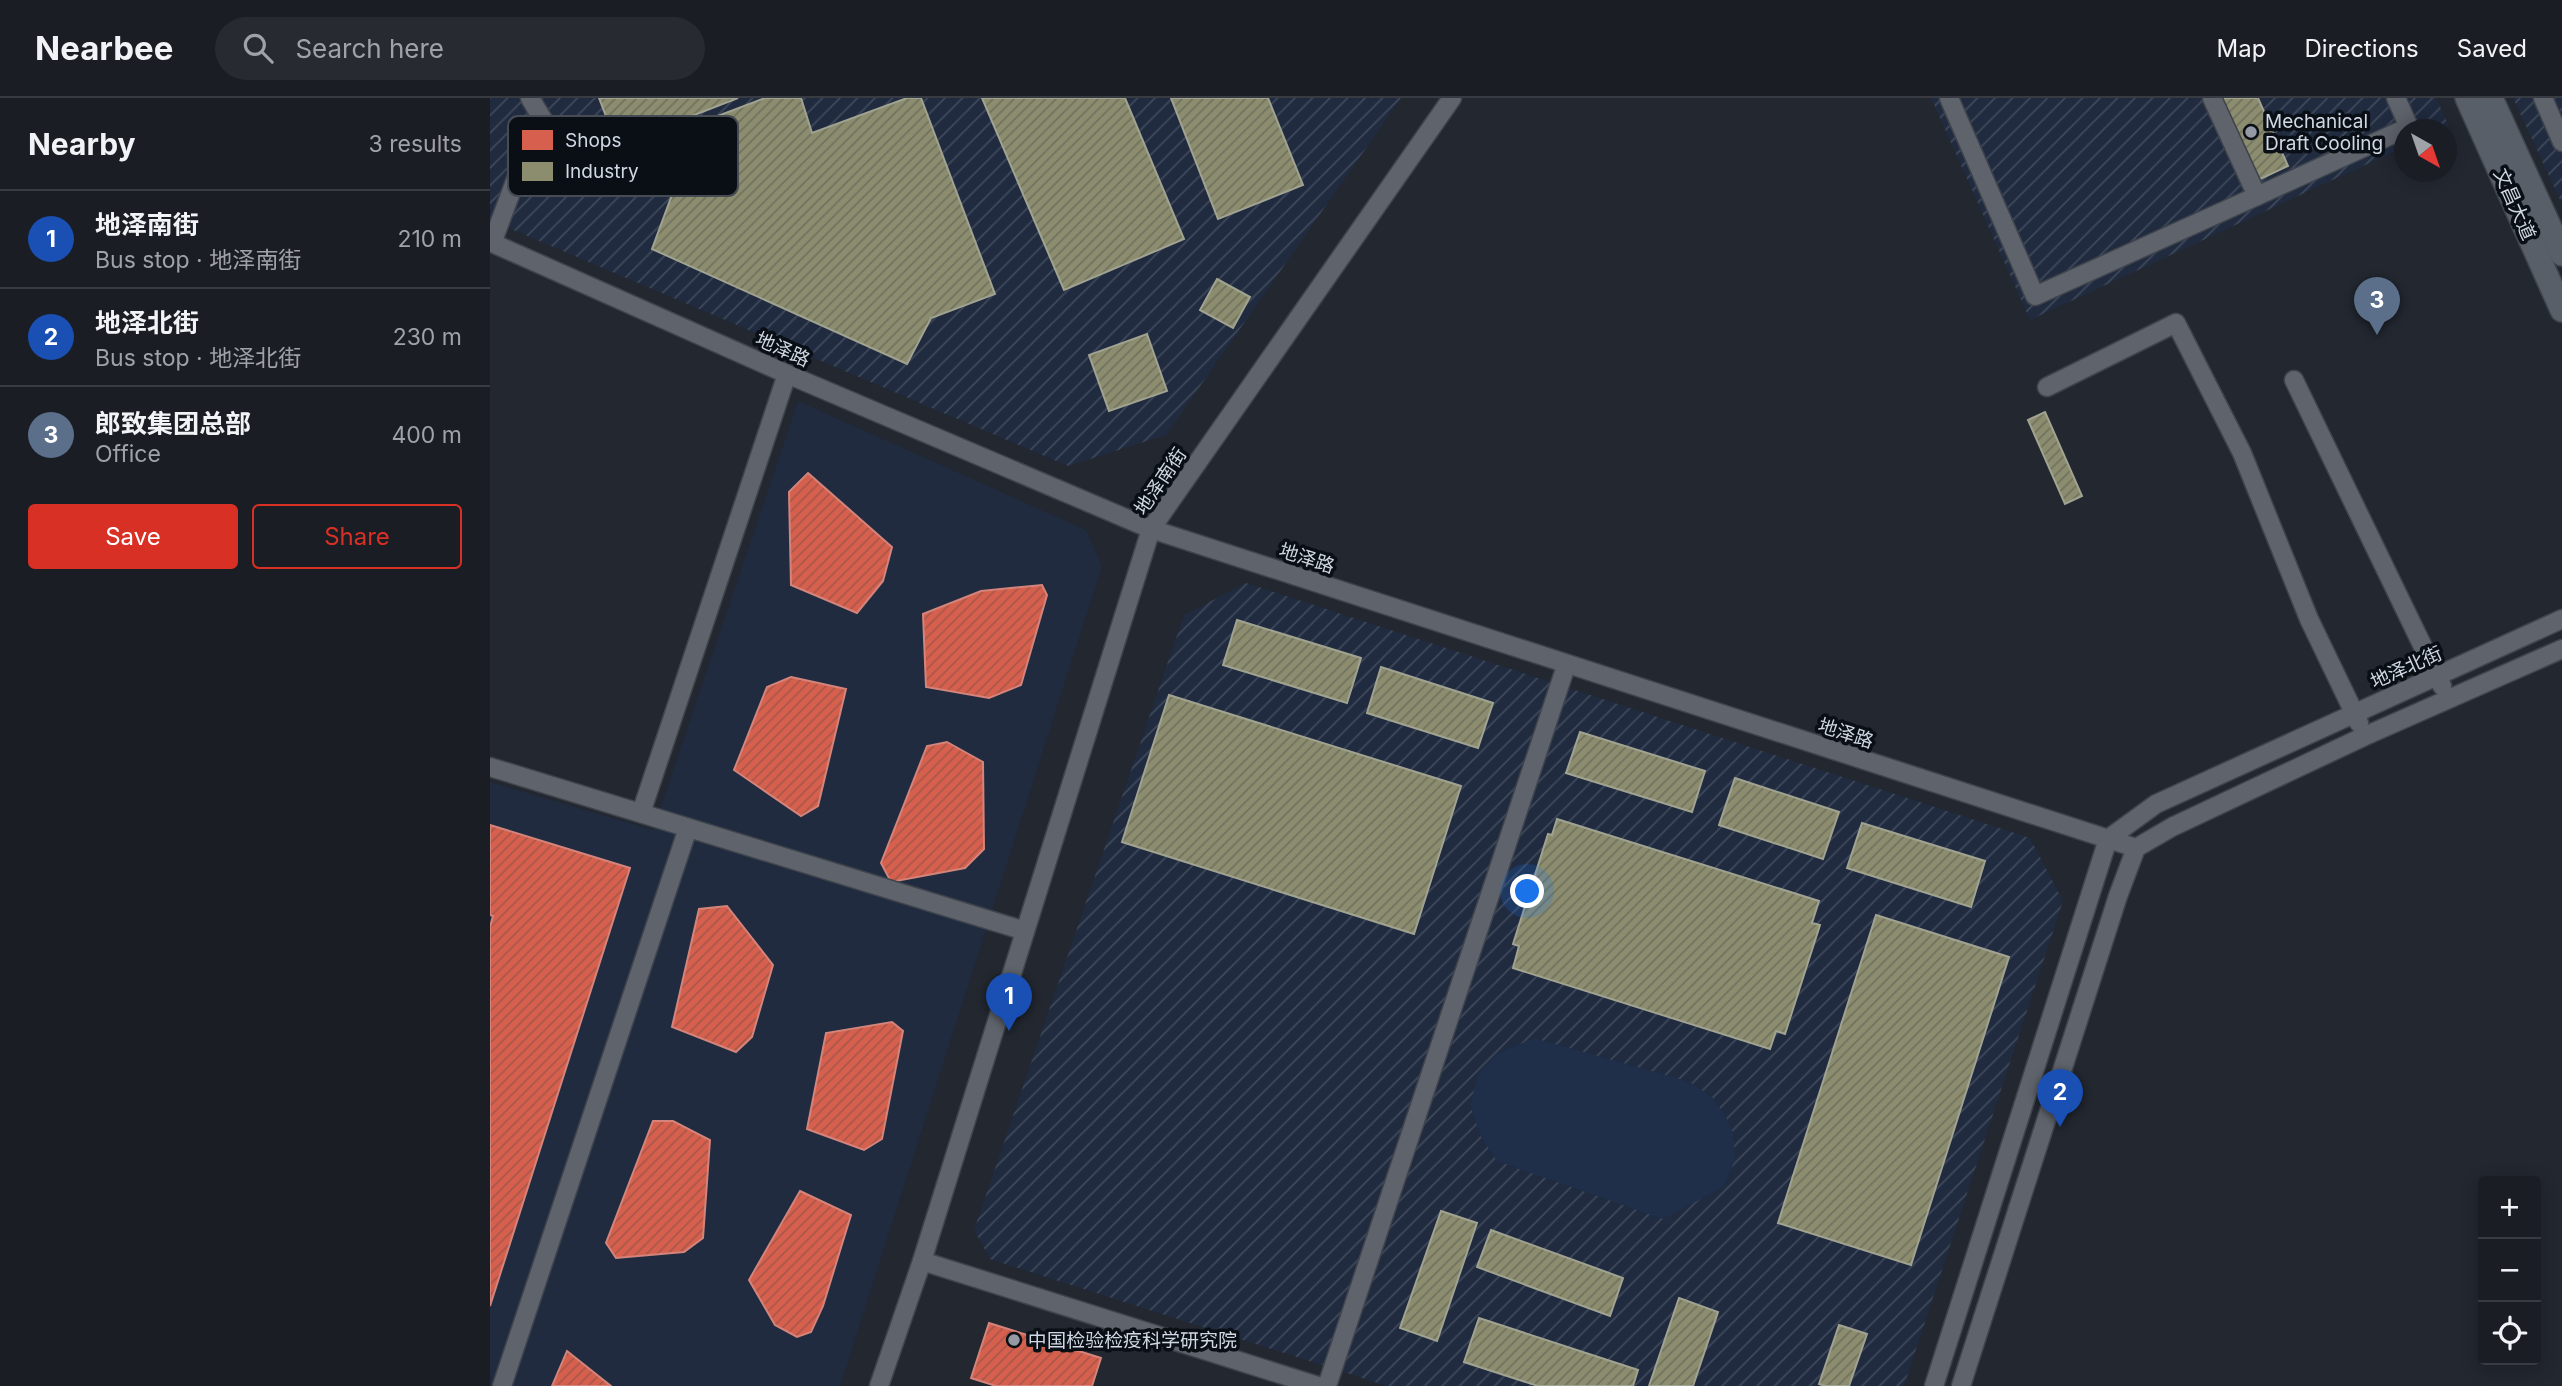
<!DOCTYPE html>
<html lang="en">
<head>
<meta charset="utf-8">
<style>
	:root { --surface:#1a1d24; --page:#272a31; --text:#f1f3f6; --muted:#9fa2a6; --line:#383b41; --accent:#d93025 }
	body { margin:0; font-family:Inter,"Noto Sans SC",sans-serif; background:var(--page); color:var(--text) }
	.controls { position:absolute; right:21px; bottom:21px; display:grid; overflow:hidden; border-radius:7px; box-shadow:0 4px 18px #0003 }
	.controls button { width:63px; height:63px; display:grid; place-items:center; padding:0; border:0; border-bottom:2px solid var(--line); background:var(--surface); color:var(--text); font:35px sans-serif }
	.compass { position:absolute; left:1904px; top:21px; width:63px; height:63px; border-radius:50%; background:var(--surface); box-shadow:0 4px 18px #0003; rotate:140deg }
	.you { position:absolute; left:1038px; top:794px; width:24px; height:24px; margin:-18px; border:5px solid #fff; border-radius:50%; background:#1a73e8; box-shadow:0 0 0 10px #1a73e833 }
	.badge { display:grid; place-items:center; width:46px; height:46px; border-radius:50%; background:var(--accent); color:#fff; font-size:23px; font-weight:700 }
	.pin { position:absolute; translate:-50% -58px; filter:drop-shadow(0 2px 4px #0008) }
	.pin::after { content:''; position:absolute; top:37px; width:24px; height:21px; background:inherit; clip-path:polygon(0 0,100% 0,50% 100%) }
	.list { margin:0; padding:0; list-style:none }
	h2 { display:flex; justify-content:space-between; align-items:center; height:91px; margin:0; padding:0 28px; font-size:30px }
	h2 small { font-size:23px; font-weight:400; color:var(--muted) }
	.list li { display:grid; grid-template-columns:46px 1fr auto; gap:21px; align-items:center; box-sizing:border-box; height:98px; padding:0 28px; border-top:2px solid var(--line) }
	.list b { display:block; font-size:26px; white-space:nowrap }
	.list p { margin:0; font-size:23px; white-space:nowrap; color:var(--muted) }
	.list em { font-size:23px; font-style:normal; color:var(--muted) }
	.actions { display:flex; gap:14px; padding:21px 28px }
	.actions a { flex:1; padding:16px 0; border:2px solid var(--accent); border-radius:7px; text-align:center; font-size:24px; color:var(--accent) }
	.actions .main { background:var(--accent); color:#fff }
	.icon { flex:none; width:38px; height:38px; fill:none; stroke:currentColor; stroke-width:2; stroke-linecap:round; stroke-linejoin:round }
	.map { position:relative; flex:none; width:2072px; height:1288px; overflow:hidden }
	header { display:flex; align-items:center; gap:42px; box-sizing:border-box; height:98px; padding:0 35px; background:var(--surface); border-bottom:2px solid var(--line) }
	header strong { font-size:33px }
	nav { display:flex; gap:38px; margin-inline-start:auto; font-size:24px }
	.search { width:490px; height:63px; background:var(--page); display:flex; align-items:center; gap:18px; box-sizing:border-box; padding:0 24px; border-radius:38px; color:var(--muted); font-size:26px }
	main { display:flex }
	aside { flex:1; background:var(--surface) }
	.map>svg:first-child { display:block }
</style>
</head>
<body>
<header>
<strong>Nearbee</strong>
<div class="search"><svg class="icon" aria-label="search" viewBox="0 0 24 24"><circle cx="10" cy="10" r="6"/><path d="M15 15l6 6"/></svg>Search here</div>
<nav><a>Map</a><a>Directions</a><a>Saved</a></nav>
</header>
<main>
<aside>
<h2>Nearby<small>3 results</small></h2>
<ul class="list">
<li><span class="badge" style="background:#1a4fb4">1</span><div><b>地泽南街</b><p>Bus stop · 地泽南街</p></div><em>210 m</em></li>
<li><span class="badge" style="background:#1a4fb4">2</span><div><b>地泽北街</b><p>Bus stop · 地泽北街</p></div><em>230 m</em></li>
<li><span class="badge" style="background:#5c6f8a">3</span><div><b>郎致集团总部</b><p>Office</p></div><em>400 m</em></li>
</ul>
<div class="actions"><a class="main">Save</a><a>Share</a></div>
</aside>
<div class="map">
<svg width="2072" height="1288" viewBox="0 0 2072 1288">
	<defs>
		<pattern id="industrial-furrows" width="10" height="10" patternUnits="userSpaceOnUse" patternTransform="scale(1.75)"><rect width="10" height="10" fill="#202b40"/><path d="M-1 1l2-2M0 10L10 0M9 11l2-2" fill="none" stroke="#3f495b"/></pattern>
		<pattern id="shops-hatch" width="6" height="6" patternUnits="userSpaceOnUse" patternTransform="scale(1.75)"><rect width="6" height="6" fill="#d6604d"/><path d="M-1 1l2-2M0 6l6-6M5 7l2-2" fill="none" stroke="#a9574a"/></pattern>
		<pattern id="industry-hatch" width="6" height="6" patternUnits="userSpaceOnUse" patternTransform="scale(1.75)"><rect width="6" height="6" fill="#8c8c6e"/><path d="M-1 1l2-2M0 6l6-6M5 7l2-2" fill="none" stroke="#71725f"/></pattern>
	</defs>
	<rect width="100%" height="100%" fill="#222730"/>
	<polygon fill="#202b40" points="308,303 596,432 612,468 350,1288 0,1288 0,684 163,732"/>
	<g fill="url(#industrial-furrows)">
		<polygon points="0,0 911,0 676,337 578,368 0,122"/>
		<polygon points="1441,0 1946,0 1959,28 1952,31 1914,32 1914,49 1540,222"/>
		<polygon points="2023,0 2072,0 2072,106"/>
		<polygon points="756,485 1540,740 1573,803 1414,1288 897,1288 500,1161 484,1132 694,517"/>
	</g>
	<polygon fill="#1f2e49" points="1044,940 1200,984 1222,999 1236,1019 1243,1035 1245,1062 1233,1089 1173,1121 1007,1063 991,1039 980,1007 989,975 1009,955"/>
	<g fill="url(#shops-hatch)" stroke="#d4847a" stroke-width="2">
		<polygon points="318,375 402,449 393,483 367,515 301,487 299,394"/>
		<polygon points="552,487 557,497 531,587 499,600 436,589 433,516 491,493"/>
		<polygon points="301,579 356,591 328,708 311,718 244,672 277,589"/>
		<polygon points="457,644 493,664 494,751 475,770 401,784 391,765 437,648"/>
		<polygon points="0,727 140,770 0,1208 0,829 3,818 0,817"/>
		<polygon points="237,808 283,867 262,939 246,954 182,929 209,811"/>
		<polygon points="402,924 413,933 392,1041 374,1052 317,1031 336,935"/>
		<polygon points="163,1023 183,1023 220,1042 213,1140 194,1154 126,1160 116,1145"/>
		<polygon points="310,1093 361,1117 333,1208 321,1234 307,1239 285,1227 259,1182"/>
		<polygon points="499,1225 611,1260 602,1288 506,1288 481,1280"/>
		<polygon points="77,1253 121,1288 62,1288"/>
	</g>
	<g fill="url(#industry-hatch)" stroke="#a1a391" stroke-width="2">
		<polygon points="109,0 248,0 127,47"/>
		<polygon points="275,0 311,0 322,35 417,0 431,0 505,196 441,220 417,266 162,151 183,94 154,46"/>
		<polygon points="492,0 635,0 694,141 574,192"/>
		<polygon points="681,0 778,0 813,87 728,121"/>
		<polygon points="1725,0 1768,0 1798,68 1762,85"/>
		<polygon points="727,181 760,199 743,230 710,212"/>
		<polygon points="657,236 677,293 619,313 599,257"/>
		<polygon points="1555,314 1592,398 1575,406 1538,322"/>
		<polygon points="747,522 871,560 857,605 733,567"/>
		<polygon points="891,569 1003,605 988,650 877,615"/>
		<polygon points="679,597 971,688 924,836 632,744"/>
		<polygon points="1090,634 1215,673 1202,714 1076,675"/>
		<polygon points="1245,680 1349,714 1333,761 1229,727"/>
		<polygon points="1067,721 1329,803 1322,825 1330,827 1295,936 1286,933 1280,951 1023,870 1029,848 1023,846 1058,736 1062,737"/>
		<polygon points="1372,725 1495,763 1481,809 1357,770"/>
		<polygon points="1386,817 1519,859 1421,1167 1288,1125"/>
		<polygon points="951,1113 987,1125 947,1243 910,1230"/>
		<polygon points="1001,1132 1133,1180 1120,1218 987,1169"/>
		<polygon points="1189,1200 1228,1214 1203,1288 1159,1288"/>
		<polygon points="989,1220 1148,1272 1143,1288 1048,1288 974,1264"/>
		<polygon points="1349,1227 1377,1236 1359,1288 1335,1288 1329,1286"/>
	</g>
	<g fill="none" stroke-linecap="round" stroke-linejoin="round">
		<defs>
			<g id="minor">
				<polyline points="1459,0 1545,198 1767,98 1722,0"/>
				<polyline points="2053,0 2072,44"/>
				<polyline points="1767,98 1919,29 1906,0"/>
				<polyline points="0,144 297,276 661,431 1646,750"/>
				<polyline points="2,145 29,73 58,30 40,0"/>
				<polyline points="1804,282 1952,588"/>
				<polyline points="1557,289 1686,225 1752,355 1819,521 1869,625"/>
				<polyline points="0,669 535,833"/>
				<polyline points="151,715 297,276"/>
				<polyline points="432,1163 828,1288"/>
				<polyline points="12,1288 198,730"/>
				<polyline points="389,1288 432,1163 661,431 962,0"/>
				<polyline points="837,1288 1076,568"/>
				<polyline points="1444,1288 1618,741 1666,706 2072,521"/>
				<polyline points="1471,1288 1628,798 1646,750 1682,729 1875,638 2072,551"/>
			</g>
			<g id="major">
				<polyline points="1977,0 2072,212"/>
				<polyline points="2001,0 2072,156"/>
			</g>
		</defs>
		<use href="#minor" stroke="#3f444c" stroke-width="21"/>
		<use href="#major" stroke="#3f444c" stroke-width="26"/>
		<use href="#minor" stroke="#5f636b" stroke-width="18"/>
		<use href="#major" stroke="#595f69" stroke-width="23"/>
	</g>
	<g fill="#949aa4" stroke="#0a0f16" stroke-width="2.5">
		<circle cx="1761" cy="34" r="7"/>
		<circle cx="524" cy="1242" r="7"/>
	</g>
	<g text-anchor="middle" stroke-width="7" stroke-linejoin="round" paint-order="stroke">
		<g font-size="19" fill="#d1d8e3" stroke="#0a0f16" text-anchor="start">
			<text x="1775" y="30">Mechanical<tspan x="1775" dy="22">Draft Cooling</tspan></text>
			<text x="538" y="1249">中国检验检疫科学研究院</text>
		</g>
		<g font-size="19" fill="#d1d8e3" stroke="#0a0f16">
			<text transform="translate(2025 106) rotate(66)" y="7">文昌大道</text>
			<text transform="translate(293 251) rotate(24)" y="7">地泽路</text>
			<text transform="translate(670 383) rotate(-56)" y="7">地泽南街</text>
			<text transform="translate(817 460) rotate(18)" y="7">地泽路</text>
			<text transform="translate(1916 569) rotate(-24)" y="7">地泽北街</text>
			<text transform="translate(1356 635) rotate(18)" y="7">地泽路</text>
		</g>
	</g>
	<rect x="18" y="18" width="230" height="80" rx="10" fill="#0a0f16" stroke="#464b54" stroke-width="2"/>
	<rect x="32" y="32" width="31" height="20" fill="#d6604d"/>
	<rect x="32" y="64" width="31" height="19" fill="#8c8c6e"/>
	<g font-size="19" fill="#d1d8e3">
		<text x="75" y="49">Shops</text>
		<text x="75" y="80">Industry</text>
	</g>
</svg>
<div class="controls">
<button>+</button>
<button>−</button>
<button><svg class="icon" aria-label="locate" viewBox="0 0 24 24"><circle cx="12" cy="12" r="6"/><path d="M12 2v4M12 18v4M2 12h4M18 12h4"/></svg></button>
</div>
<svg class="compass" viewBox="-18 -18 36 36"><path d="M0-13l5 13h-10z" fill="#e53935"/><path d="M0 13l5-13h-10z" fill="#9fa2a6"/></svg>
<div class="you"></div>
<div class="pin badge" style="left:519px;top:933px;background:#1a4fb4">1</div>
<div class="pin badge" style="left:1570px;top:1029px;background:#1a4fb4">2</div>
<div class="pin badge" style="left:1887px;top:237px;background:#5c6f8a">3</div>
</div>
</main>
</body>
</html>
